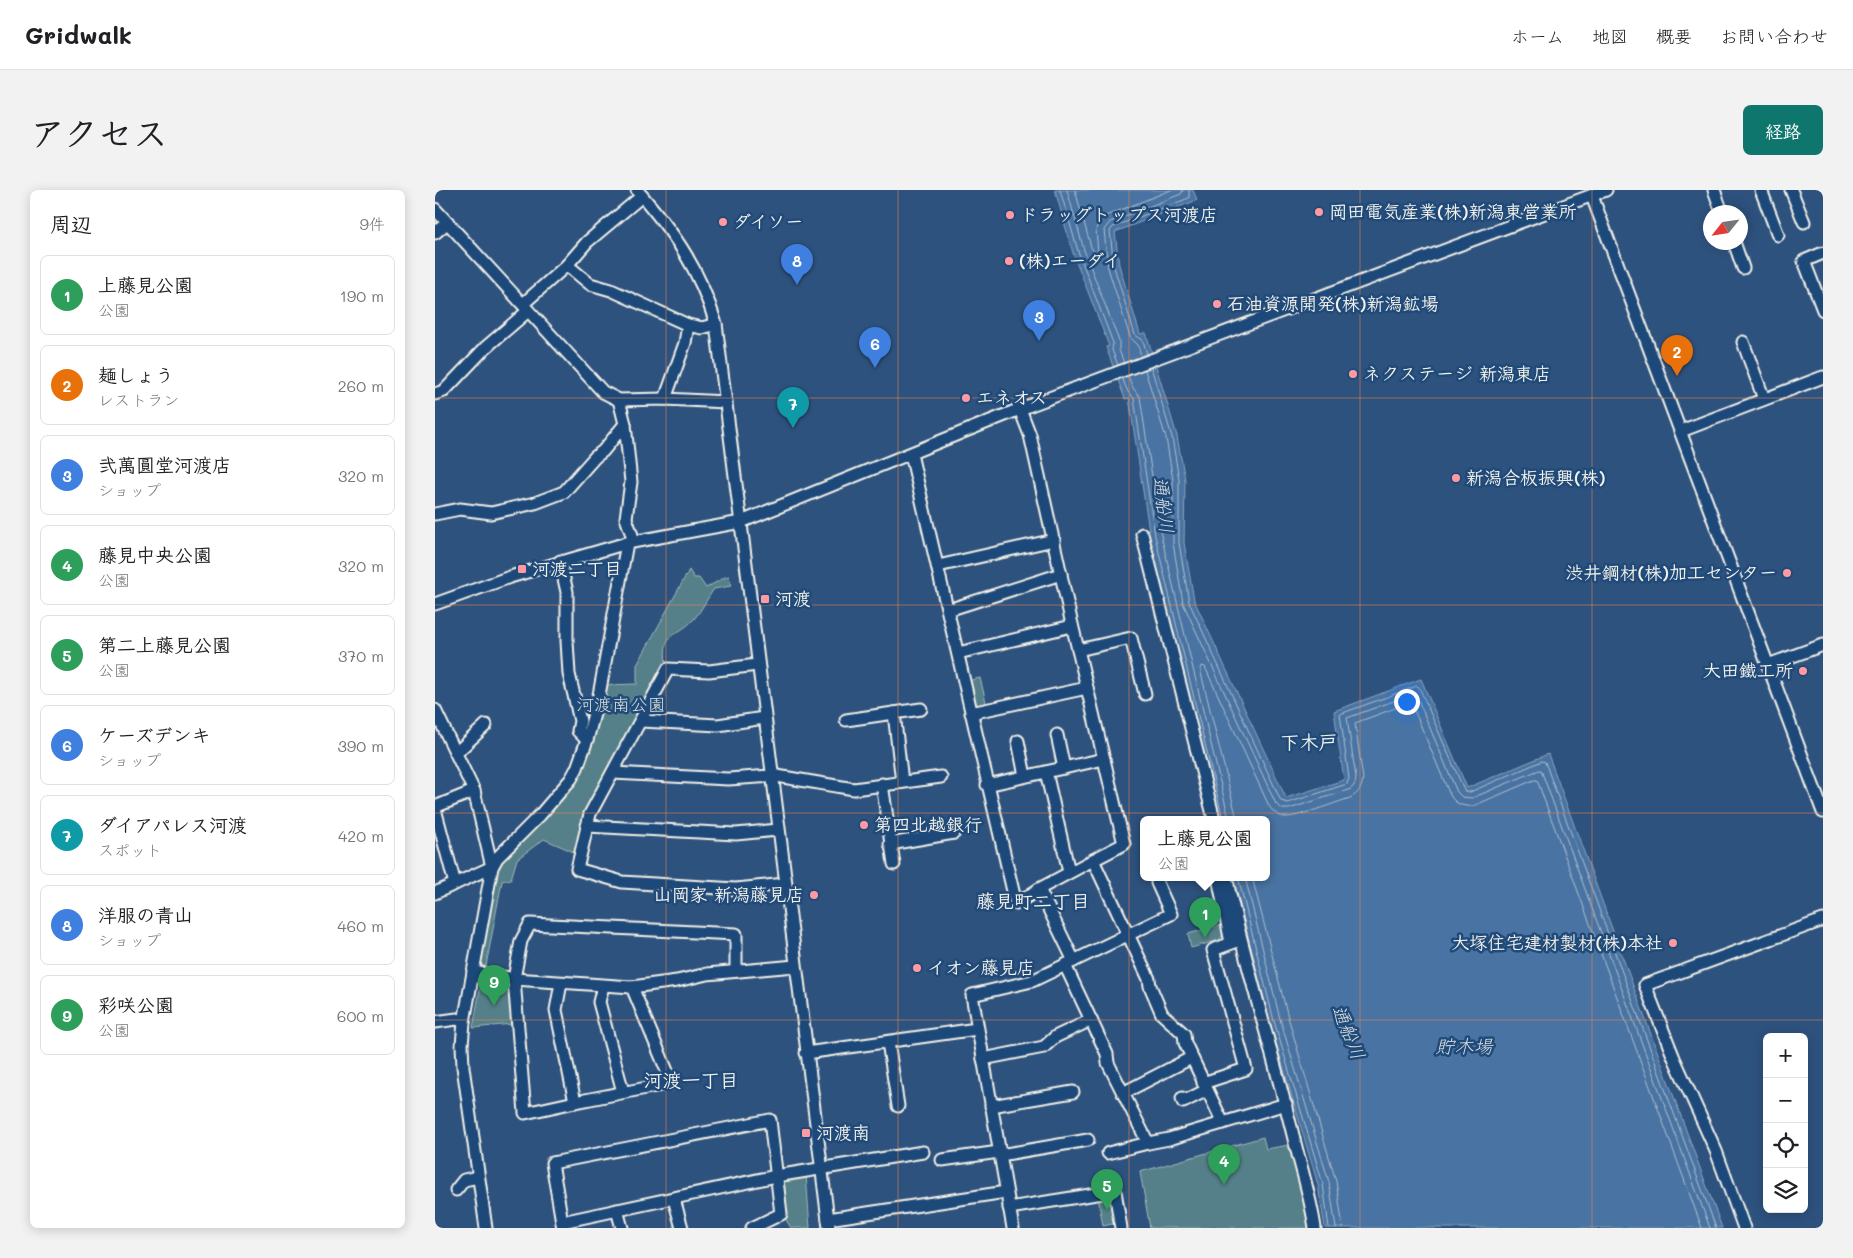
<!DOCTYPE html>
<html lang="ja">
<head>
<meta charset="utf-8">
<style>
	:root { --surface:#fff; --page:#f2f2f2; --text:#202124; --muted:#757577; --line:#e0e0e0; --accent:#0f766e }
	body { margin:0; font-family:Mali,"Klee One",sans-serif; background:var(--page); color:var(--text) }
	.controls { position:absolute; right:15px; bottom:15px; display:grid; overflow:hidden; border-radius:8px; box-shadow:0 2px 12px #0003 }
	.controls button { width:45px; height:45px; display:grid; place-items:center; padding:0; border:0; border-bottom:1px solid var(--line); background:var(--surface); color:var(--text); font:25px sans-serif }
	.compass { position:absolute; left:1268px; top:15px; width:45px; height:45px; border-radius:50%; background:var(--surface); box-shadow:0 2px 12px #0003; rotate:240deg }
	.you { position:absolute; left:971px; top:511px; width:18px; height:18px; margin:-12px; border:4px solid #fff; border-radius:50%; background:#1a73e8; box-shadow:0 0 0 8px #1a73e833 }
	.badge { display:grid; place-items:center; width:32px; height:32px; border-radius:50%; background:var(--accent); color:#fff; font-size:16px; font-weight:700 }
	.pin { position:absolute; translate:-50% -41px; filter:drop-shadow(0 1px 2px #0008) }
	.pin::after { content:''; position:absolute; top:26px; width:18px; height:15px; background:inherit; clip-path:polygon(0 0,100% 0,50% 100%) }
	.popup { position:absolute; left:705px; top:626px; width:130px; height:65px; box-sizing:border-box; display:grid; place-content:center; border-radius:8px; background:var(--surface); filter:drop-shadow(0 1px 4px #0005); font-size:16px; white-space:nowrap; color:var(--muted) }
	.popup b { font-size:19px; color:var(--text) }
	.popup::after { content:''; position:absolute; left:50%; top:100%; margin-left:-10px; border:10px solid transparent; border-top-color:var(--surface) }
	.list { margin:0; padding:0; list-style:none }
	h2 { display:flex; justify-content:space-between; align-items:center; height:65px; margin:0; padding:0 20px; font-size:21px }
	h2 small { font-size:16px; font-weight:400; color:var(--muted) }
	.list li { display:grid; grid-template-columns:32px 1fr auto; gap:15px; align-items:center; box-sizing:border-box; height:80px; margin:0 10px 10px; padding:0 10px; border:1px solid var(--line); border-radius:8px }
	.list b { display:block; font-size:19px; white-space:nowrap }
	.list p { margin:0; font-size:16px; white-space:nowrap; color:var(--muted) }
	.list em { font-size:16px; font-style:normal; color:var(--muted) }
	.icon { flex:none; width:28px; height:28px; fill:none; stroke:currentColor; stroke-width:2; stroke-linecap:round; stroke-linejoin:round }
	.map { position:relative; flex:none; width:1388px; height:1038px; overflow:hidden; border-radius:8px }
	header { display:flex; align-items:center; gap:30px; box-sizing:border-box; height:70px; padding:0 25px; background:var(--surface); border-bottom:1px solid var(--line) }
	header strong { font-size:24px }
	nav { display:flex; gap:28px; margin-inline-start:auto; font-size:18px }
	.intro { display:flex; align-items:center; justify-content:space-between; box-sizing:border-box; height:120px; padding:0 30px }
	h1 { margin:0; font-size:35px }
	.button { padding:12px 22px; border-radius:8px; background:var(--accent); color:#fff; font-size:18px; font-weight:700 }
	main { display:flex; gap:30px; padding:0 30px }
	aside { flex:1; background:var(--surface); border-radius:8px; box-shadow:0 2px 12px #0003 }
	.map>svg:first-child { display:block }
</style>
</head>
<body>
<header>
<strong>Gridwalk</strong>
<nav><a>ホーム</a><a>地図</a><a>概要</a><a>お問い合わせ</a></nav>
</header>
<div class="intro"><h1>アクセス</h1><a class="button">経路</a></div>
<main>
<aside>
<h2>周辺<small>9件</small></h2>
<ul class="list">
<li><span class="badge" style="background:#2e9e5b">1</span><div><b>上藤見公園</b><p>公園</p></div><em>190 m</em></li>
<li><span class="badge" style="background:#e8710a">2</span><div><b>麺しょう</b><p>レストラン</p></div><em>260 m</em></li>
<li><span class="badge" style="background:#3f7fe0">3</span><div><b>弐萬圓堂河渡店</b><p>ショップ</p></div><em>320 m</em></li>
<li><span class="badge" style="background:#2e9e5b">4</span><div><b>藤見中央公園</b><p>公園</p></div><em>320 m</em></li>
<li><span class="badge" style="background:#2e9e5b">5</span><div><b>第二上藤見公園</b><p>公園</p></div><em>370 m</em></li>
<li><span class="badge" style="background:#3f7fe0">6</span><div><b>ケーズデンキ</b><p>ショップ</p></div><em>390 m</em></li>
<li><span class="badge" style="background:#0f9aa8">7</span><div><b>ダイアパレス河渡</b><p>スポット</p></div><em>420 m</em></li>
<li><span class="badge" style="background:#3f7fe0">8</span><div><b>洋服の青山</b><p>ショップ</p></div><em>460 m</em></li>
<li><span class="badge" style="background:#2e9e5b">9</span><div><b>彩咲公園</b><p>公園</p></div><em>600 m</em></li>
</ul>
</aside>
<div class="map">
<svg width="1388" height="1038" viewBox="0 0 1388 1038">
	<rect width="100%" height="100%" fill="#2e527e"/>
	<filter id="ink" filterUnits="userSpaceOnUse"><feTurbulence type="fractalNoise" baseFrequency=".02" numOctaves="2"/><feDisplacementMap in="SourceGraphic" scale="10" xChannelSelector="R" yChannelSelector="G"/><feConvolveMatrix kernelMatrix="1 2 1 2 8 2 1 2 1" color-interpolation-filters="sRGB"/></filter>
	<g filter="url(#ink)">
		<g fill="#548089" stroke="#a4b8b8">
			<path d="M 254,380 L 259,388 L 264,388 L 271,398 L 290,387 L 294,386 L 296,396 L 279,399 C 272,408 267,420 259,429 C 240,450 227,438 231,476 L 141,663 L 109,649 L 82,669 L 76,689 L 67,691 L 51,776 L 44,775 L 62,676 L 134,601 L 141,591 L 170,495 L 202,494 L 202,475 Z"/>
			<polygon points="545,488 552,516 539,519 532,491"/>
			<polygon points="786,735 788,745 784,750 756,758 753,744"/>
			<polygon points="47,788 71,793 74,798 77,834 38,838"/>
			<polygon points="828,947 831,959 860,954 880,1038 715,1038 705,982"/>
			<polygon points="371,984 375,1038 356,1038 348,1025 344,988"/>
			<polygon points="677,1005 682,1033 668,1036 663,1007"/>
		</g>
		<polygon fill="#4873a2" stroke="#8da5be" points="620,0 758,0 762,10 680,42 684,75 705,144 711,143 742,246 750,290 749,353 759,410 851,608 909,590 899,521 986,489 1032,598 1113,564 1287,1038 890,1038 883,995 835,832 798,687 831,687 831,629 784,629 742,464 715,347 694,208 690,209 671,157 674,156 638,63"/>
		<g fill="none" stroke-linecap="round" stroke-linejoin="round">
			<g stroke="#afbfcc" stroke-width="1">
				<polyline points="625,0 643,61 678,153 677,160 683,175"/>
				<polyline points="632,0 649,60 684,151 684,160 689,173"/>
				<polyline points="640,0 656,57 661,65 663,63 661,40 663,33 668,27 736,0"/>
				<polyline points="712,164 708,150 700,145 679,77 675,41 678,37 754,8 754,0"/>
				<polyline points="706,166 703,155 695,147 673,78 669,40 675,32 746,4 748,0"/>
				<polyline points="716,177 737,247 744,290 744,353 754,412 846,611 853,613 912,594 914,588 905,524 982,496 984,497 1030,602 1035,602 1107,571 1110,572 1281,1038"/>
				<polyline points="710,180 731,248 738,290 738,353 748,413 841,614 847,619 854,619 916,599 920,594 921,588 912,528 978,504 981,505 1022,602 1027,607 1037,608 1104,580 1106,580 1275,1038"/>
				<polyline points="693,186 698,198 705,207 726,345 794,629"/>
				<polyline points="687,188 693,202 699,208 720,346 788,629"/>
				<path d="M 802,629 L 765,479 L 767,476 L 770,477 L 834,616 C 838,622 843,626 850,627 C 861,628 902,612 915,608 C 923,604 927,598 928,589 L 920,533 L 974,513 L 977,515 L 1015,605 C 1020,614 1028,617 1038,616 L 1099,590 L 1102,590 L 1267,1038"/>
				<polyline points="803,687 839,831 888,994 894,1038"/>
				<polyline points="810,687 845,829 894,992 901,1038"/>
				<polyline points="817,687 853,827 901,991 908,1038"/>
			</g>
			<defs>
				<g id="minor">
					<path d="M 202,0 C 240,44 264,78 281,134 L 394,1038"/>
					<polyline points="1279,0 1287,22"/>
					<polyline points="1326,0 1343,45"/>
					<polyline points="1356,0 1369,32"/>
					<polyline points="1157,6 1388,622"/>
					<polyline points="0,19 168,202 184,210 230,209 291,212"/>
					<polyline points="0,43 13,32"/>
					<polyline points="1299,52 1308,78"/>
					<polyline points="1388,63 1369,71 1388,120"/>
					<polyline points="132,75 155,94 176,100 253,135 267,138 281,134"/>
					<polyline points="88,114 132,75 152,52 207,6"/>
					<polyline points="1308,152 1329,209"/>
					<polyline points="0,204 9,201 50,158 93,121"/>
					<polyline points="230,209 250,153 253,135"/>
					<polyline points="184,210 190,234 196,292 191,328 199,351"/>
					<polyline points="585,219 595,245 636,430 689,654 658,670 714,789 715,796 727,824 749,844 750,853 788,933"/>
					<polyline points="1246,241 1388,187"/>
					<polyline points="476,264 581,714 604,699 639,771"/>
					<polyline points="0,324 25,319 56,323 100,313 129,302 160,267 168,261 190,234"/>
					<polyline points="707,344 779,629"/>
					<polyline points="125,371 132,402 132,451 134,484 145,531 143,541 152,550"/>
					<polyline points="503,376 619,350"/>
					<polyline points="0,414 75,387 192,353 306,332 585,219 1171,0"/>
					<polyline points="513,420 626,384"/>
					<polyline points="643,460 696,448 710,504"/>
					<polyline points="523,463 637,436"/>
					<polyline points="322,475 274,481 233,479 155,624 142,679 187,692 301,699 350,694"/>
					<polyline points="1333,475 1388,455"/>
					<polyline points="0,520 39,601 57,677 0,703"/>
					<polyline points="459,523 467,592"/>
					<polyline points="536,523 652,498"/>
					<polyline points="411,530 486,519"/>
					<polyline points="206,531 283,535 329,528"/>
					<polyline points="622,545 629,578"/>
					<polyline points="583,551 590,586"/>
					<polyline points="21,563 51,535"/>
					<polyline points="611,582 634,682"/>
					<polyline points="178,583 293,589 337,586"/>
					<polyline points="336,585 419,599 506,587"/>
					<polyline points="447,594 459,674"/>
					<polyline points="552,595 669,569"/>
					<polyline points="0,617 39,601"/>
					<polyline points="0,619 20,694"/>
					<polyline points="152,636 301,644 343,640"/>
					<polyline points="455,654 519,643"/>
					<polyline points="783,687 796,753"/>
					<path d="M 791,687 C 811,776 838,864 860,953 C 867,981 876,1009 880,1038"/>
					<polyline points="604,699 658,670"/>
					<polyline points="630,775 672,864 673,873 713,953 734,949 851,914"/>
					<polyline points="38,782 79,789 197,797 242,791 272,784 360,776"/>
					<polyline points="126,793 121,820 140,912"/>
					<polyline points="168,796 164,812 188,902"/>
					<polyline points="197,797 237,893 140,912 90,923 79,789 86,751 95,734 301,744 301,780"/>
					<polyline points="0,832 22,829 29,832"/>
					<polyline points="453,852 463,916"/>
					<polyline points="371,863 542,839"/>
					<polyline points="548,869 609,857 620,847 656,830"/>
					<polyline points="768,893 811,879 778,760 805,750"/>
					<polyline points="688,903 756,868"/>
					<polyline points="747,908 748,912 772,900"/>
					<polyline points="556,916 638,902"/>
					<polyline points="673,963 713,953"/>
					<polyline points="565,965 653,950"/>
					<polyline points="507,970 564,962"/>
					<polyline points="21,1000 29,990 43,987"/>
					<polyline points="239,1009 247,1038"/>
					<polyline points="574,1018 680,1001 686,1038"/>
					<polyline points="182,1020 187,1038"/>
					<polyline points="393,1029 571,1002"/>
					<polyline points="127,1032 341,986 488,962"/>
					<polyline points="51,1038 28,877 27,855 29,832 57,677 62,668 105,625 136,589 142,578 152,550 164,505 192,353"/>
					<polyline points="128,1038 117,973 335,930 346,1024 317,1038"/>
					<polyline points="578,1038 537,805 597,791 736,724 722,693"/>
					<polyline points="1309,1038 1281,961 1239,868 1210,795 1388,730"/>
				</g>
			</defs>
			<use href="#minor" stroke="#f4f1e8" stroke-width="15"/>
			<use href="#minor" stroke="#1f4a7a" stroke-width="11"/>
		</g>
	</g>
	<path fill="none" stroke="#ec874e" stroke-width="1" stroke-opacity="0.55" d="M 231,0 L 231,1038M 463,0 L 463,1038M 694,0 L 694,1038M 925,0 L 925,1038M 1157,0 L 1157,1038M 0,208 L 1388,208M 0,415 L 1388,415M 0,623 L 1388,623M 0,830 L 1388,830"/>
	<g fill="#ff9aa2" stroke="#1f4a7a" stroke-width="2">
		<circle cx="884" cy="22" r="5"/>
		<circle cx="575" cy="25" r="5"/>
		<circle cx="288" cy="32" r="5"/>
		<circle cx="574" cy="71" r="5"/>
		<circle cx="782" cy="114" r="5"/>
		<circle cx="918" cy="184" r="5"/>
		<circle cx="531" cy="208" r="5"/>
		<circle cx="1021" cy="288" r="5"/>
		<rect x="82" y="374" width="10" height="10" rx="2.5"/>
		<circle cx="1352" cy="383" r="5"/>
		<rect x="325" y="404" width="10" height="10" rx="2.5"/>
		<circle cx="1368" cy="481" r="5"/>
		<circle cx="429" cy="635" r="5"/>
		<circle cx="379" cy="705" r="5"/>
		<circle cx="1238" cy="753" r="5"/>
		<circle cx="482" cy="778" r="5"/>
		<rect x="366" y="938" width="10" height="10" rx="2.5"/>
	</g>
	<g text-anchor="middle" stroke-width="5" stroke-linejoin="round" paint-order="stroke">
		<g font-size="18" font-weight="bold" fill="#f4f1e8" stroke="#1f4a7a" text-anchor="start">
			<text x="894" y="28">岡田電気産業(株)新潟東営業所</text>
			<text x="585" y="31">ドラッグトップス河渡店</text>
			<text x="298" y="38">ダイソー</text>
			<text x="584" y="77">(株)エーダイ</text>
			<text x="792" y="120">石油資源開発(株)新潟鉱場</text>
			<text x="928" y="190">ネクステージ 新潟東店</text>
			<text x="541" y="214">エネオス</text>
			<text x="1031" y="294">新潟合板振興(株)</text>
			<text x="97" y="385">河渡二丁目</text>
			<text x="1342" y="389" text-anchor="end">渋井鋼材(株)加工センター</text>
			<text x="340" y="415">河渡</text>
			<text x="1358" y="487" text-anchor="end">大田鐵工所</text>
			<text x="439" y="641">第四北越銀行</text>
			<text x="369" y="711" text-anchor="end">山岡家 新潟藤見店</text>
			<text x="1228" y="759" text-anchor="end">大塚住宅建材製材(株)本社</text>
			<text x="492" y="784">イオン藤見店</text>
			<text x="381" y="949">河渡南</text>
		</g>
		<g font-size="18" fill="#dce0da" stroke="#1f4a7a">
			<text x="186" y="521">河渡南公園</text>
		</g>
		<g font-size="19" font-style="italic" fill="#dadede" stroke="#1f4a7a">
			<text transform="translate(729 315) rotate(83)" y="7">通船川</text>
			<text transform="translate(914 842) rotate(68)" y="7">通船川</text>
			<text x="1029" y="863">貯木場</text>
		</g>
		<g font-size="19" font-weight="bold" fill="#f4f1e8" stroke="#1f4a7a">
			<text x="874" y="559">下木戸</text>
			<text x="598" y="718">藤見町二丁目</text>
			<text x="256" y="897">河渡一丁目</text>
		</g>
	</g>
</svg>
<div class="controls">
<button>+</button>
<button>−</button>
<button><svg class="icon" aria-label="locate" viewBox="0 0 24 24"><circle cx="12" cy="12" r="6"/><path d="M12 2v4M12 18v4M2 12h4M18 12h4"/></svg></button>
<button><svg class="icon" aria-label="layers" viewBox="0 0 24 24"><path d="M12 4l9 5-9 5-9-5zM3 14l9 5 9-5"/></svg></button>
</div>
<svg class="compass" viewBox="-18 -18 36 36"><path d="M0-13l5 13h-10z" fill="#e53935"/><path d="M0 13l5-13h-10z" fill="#757577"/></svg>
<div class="you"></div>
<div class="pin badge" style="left:770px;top:748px;background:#2e9e5b">1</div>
<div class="popup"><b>上藤見公園</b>公園</div>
<div class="pin badge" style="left:1242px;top:186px;background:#e8710a">2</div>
<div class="pin badge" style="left:604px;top:151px;background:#3f7fe0">3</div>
<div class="pin badge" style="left:789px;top:995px;background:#2e9e5b">4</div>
<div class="pin badge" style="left:672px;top:1020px;background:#2e9e5b">5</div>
<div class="pin badge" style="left:440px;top:178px;background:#3f7fe0">6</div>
<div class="pin badge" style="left:358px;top:238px;background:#0f9aa8">7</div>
<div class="pin badge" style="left:362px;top:95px;background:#3f7fe0">8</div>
<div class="pin badge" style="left:59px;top:816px;background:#2e9e5b">9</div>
</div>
</main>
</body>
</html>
